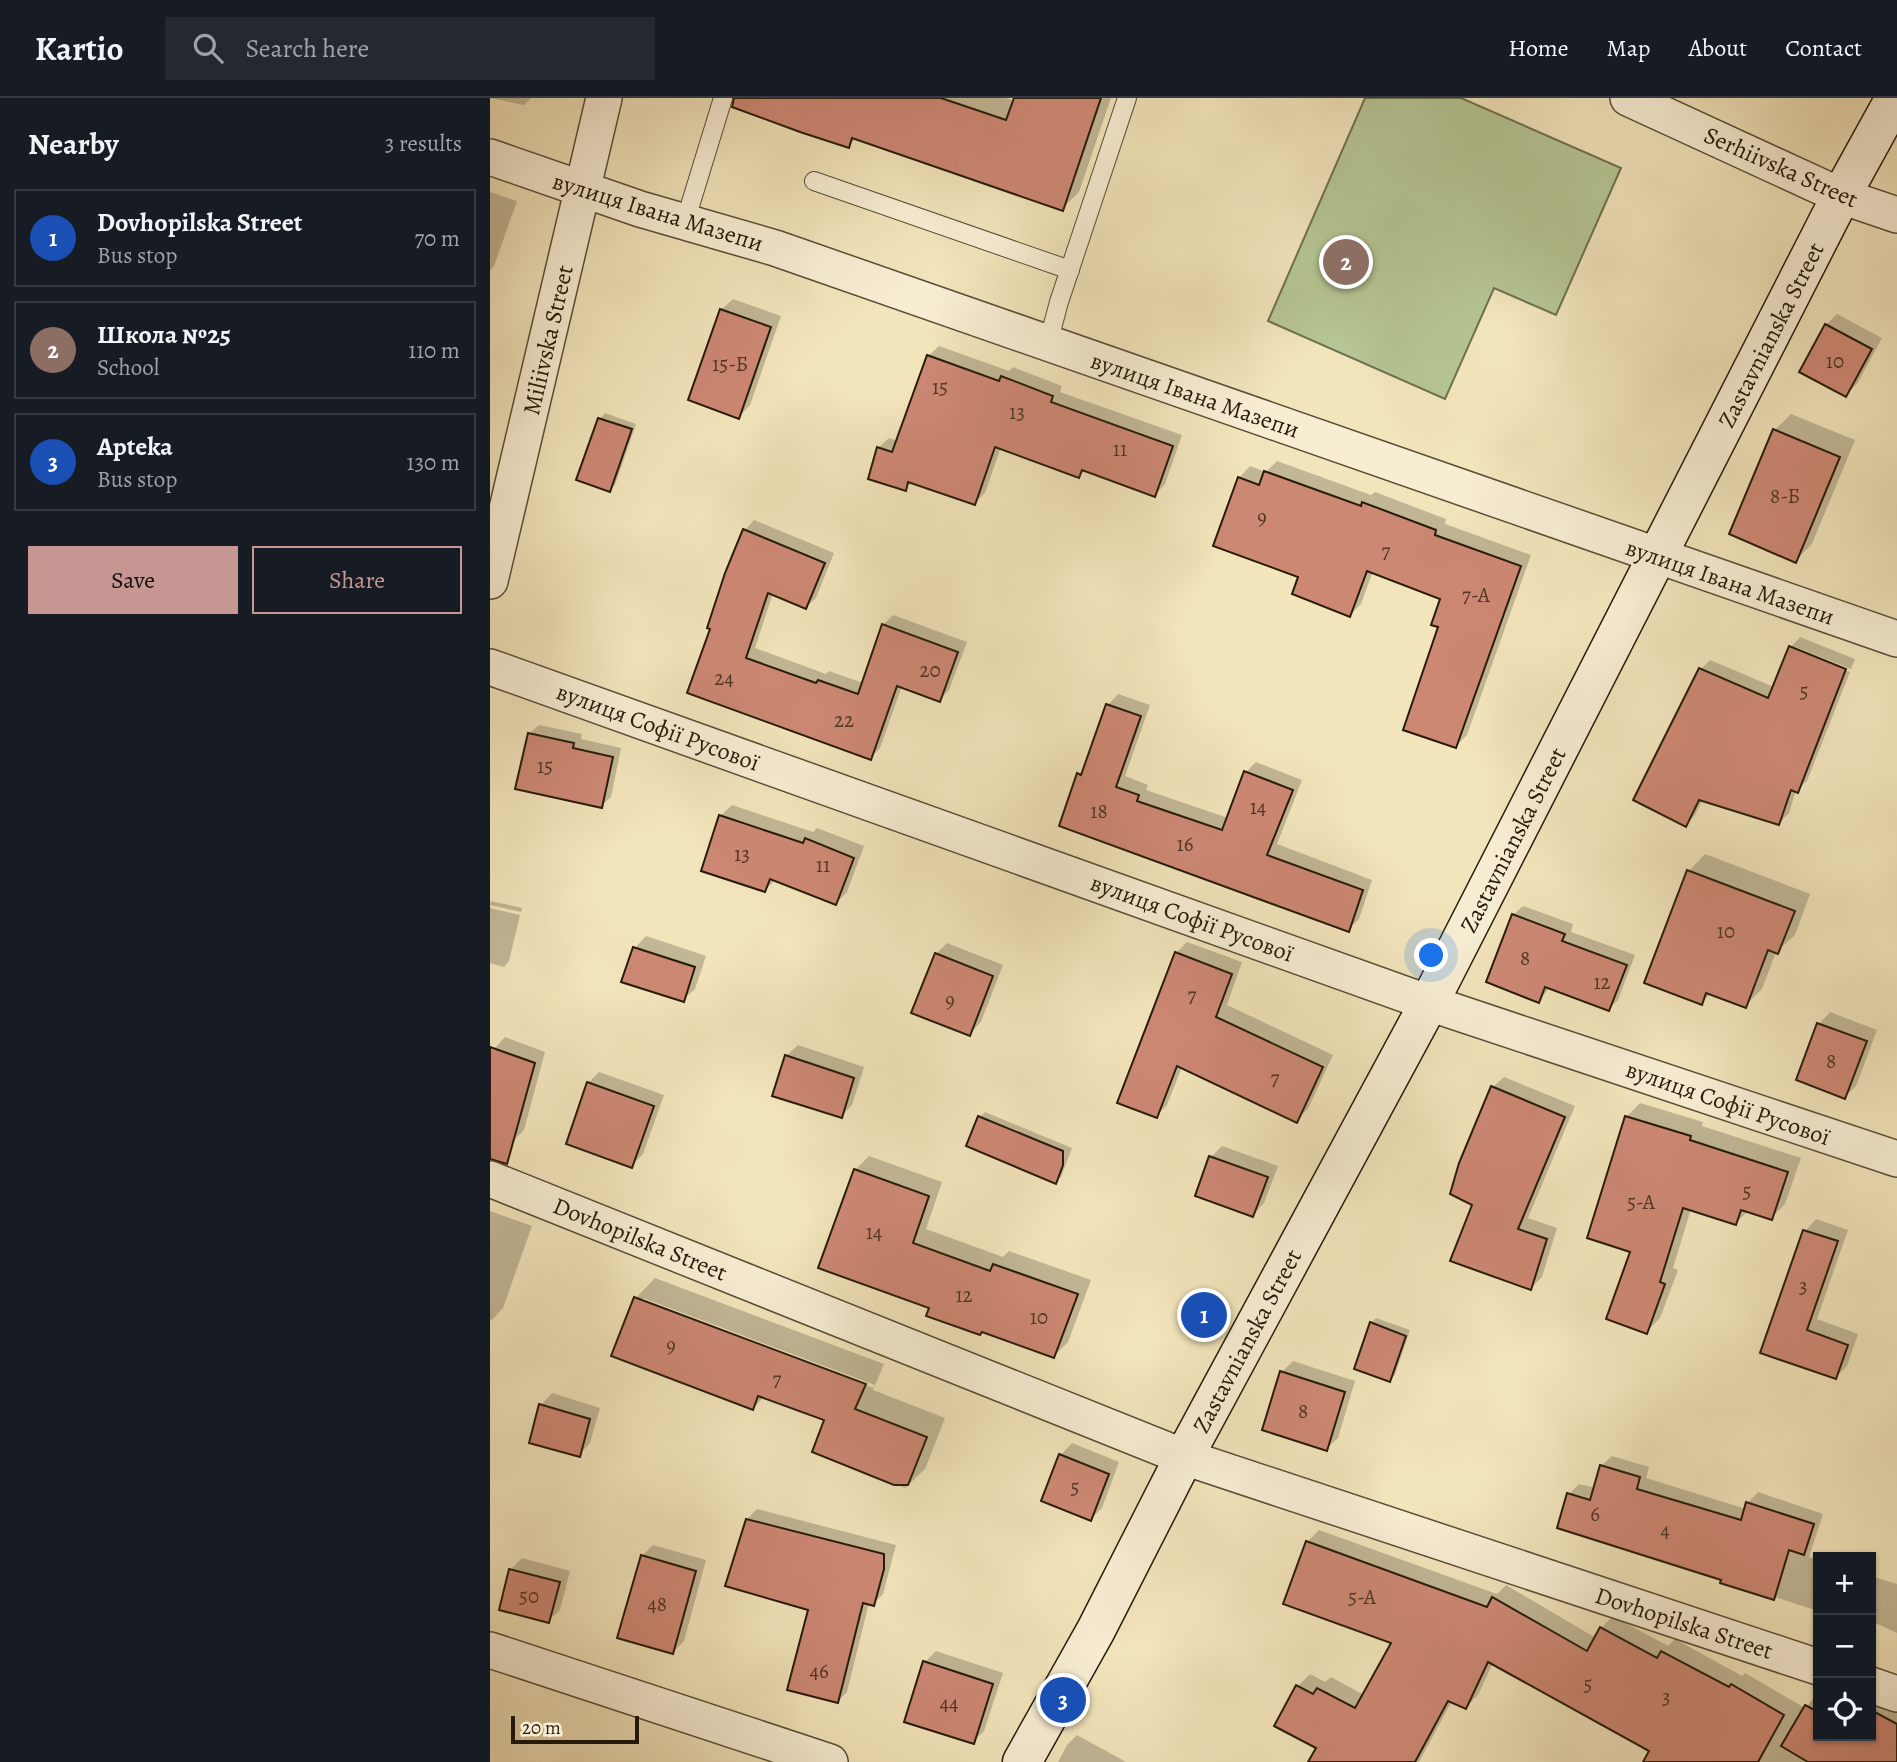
<!DOCTYPE html>
<html lang="en">
<head>
<meta charset="utf-8">
<style>
	:root { --surface:#171b24; --page:#242831; --text:#f1f3f6; --muted:#9ea1a6; --line:#363941; --accent:#c59692 }
	body { margin:0; font-family:Alegreya,serif; background:var(--page); color:var(--text) }
	.controls { position:absolute; right:21px; bottom:21px; display:grid; overflow:hidden; border-radius:0px; box-shadow:0 2px 5px #0004 }
	.controls button { width:63px; height:63px; display:grid; place-items:center; padding:0; border:0; border-bottom:2px solid var(--line); background:var(--surface); color:var(--text); font:35px sans-serif }
	.scale { position:absolute; left:21px; bottom:18px; width:128px; box-sizing:border-box; padding-left:7px; border:4px solid #261b0a; border-top:0; font-size:19px; line-height:24px; white-space:nowrap; color:#261b0a; -webkit-text-stroke:5px #f7edd3; paint-order:stroke }
	.you { position:absolute; left:942px; top:858px; width:24px; height:24px; margin:-18px; border:5px solid #fff; border-radius:50%; background:#1a73e8; box-shadow:0 0 0 10px #1a73e833 }
	.badge { display:grid; place-items:center; width:46px; height:46px; border-radius:50%; background:var(--accent); color:#fff; font-size:23px; font-weight:700 }
	.pin { position:absolute; translate:-50% -50%; border:4px solid #fff; box-shadow:0 2px 7px #0006 }
	.list { margin:0; padding:0; list-style:none }
	h2 { display:flex; justify-content:space-between; align-items:center; height:91px; margin:0; padding:0 28px; font-size:30px }
	h2 small { font-size:23px; font-weight:400; color:var(--muted) }
	.list li { display:grid; grid-template-columns:46px 1fr auto; gap:21px; align-items:center; box-sizing:border-box; height:98px; margin:0 14px 14px; padding:0 14px; border:2px solid var(--line); border-radius:0px }
	.list b { display:block; font-size:26px; white-space:nowrap }
	.list p { margin:0; font-size:23px; white-space:nowrap; color:var(--muted) }
	.list em { font-size:23px; font-style:normal; color:var(--muted) }
	.actions { display:flex; gap:14px; padding:21px 28px }
	.actions a { flex:1; padding:16px 0; border:2px solid var(--accent); border-radius:0px; text-align:center; font-size:24px; color:var(--accent) }
	.actions .main { background:var(--accent); color:#111 }
	.icon { flex:none; width:38px; height:38px; fill:none; stroke:currentColor; stroke-width:2; stroke-linecap:round; stroke-linejoin:round }
	.map { position:relative; flex:none; width:1407px; height:1664px; overflow:hidden }
	header { display:flex; align-items:center; gap:42px; box-sizing:border-box; height:98px; padding:0 35px; background:var(--surface); border-bottom:2px solid var(--line) }
	header strong { font-size:33px }
	nav { display:flex; gap:38px; margin-inline-start:auto; font-size:24px }
	.search { width:490px; height:63px; background:var(--page); display:flex; align-items:center; gap:18px; box-sizing:border-box; padding:0 24px; border-radius:0px; color:var(--muted); font-size:26px }
	main { display:flex }
	aside { flex:1; background:var(--surface) }
	.map>svg:first-child { display:block }
</style>
</head>
<body>
<header>
<strong>Kartio</strong>
<div class="search"><svg class="icon" aria-label="search" viewBox="0 0 24 24"><circle cx="10" cy="10" r="6"/><path d="M15 15l6 6"/></svg>Search here</div>
<nav><a>Home</a><a>Map</a><a>About</a><a>Contact</a></nav>
</header>
<main>
<aside>
<h2>Nearby<small>3 results</small></h2>
<ul class="list">
<li><span class="badge" style="background:#1a4fb4">1</span><div><b>Dovhopilska Street</b><p>Bus stop</p></div><em>70 m</em></li>
<li><span class="badge" style="background:#8d6e63">2</span><div><b>Школа №25</b><p>School</p></div><em>110 m</em></li>
<li><span class="badge" style="background:#1a4fb4">3</span><div><b>Apteka</b><p>Bus stop</p></div><em>130 m</em></li>
</ul>
<div class="actions"><a class="main">Save</a><a>Share</a></div>
</aside>
<div class="map">
<svg width="1407" height="1664" viewBox="0 0 1407 1664">
	<rect width="100%" height="100%" fill="#f2e4bb"/>
	<filter id="stains"><feTurbulence type="fractalNoise" baseFrequency=".00286" numOctaves="4"/><feColorMatrix values="0 0 0 0 .2 0 0 0 0 .09 0 0 0 0 .02 0 0 0 .5 -.17"/></filter>
	<radialGradient id="worn" r=".72"><stop offset=".6" stop-color="#630" stop-opacity="0"/><stop offset="1" stop-color="#630" stop-opacity=".3"/></radialGradient>
	<polygon fill="#b6c594" stroke="#6e704f" stroke-width="2" points="875,0 971,0 1131,70 1066,217 1004,190 955,301 778,223"/>
	<g fill="#0003" fill-rule="evenodd">
		<polygon points="0,0 41,0 34,7"/>
		<polygon points="271,0 516,0 525,3 526,0 621,0 589,94 572,111 366,40 358,48"/>
		<polygon points="0,94 27,103 4,168 0,173"/>
		<polygon points="243,201 291,218 260,307 249,319 231,212"/>
		<polygon points="1347,216 1392,240 1367,286 1355,297 1336,227"/>
		<polygon points="449,248 519,273 523,269 572,288 570,294 692,337 675,386 665,397 596,372 589,378 511,349 495,395 485,405 423,384 415,391 388,350 399,340 408,343 438,258"/>
		<polygon points="115,315 146,326 125,387 119,392 110,321"/>
		<polygon points="1301,316 1365,342 1322,446 1305,463 1285,332"/>
		<polygon points="787,363 881,397 885,394 956,421 955,426 1041,457 977,637 966,648 950,528 952,500 883,473 871,506 860,517 810,478 749,380 760,368 776,374"/>
		<polygon points="264,422 344,455 326,500 316,509 283,495 265,550 336,576 339,573 373,585 393,527 403,517 477,544 459,592 449,602 412,588 390,650 380,660 199,594 255,432"/>
		<polygon points="1310,539 1365,561 1361,571 1303,548 1303,551 1360,574 1317,683 1306,692 1299,715 1289,725 1213,701 1205,717 1196,727 1210,572 1220,562 1284,589 1301,549"/>
		<polygon points="628,596 660,607 635,678 658,687 656,692 738,720 756,674 766,664 812,682 787,746 882,782 869,821 858,832 589,676 595,670 618,607"/>
		<polygon points="49,627 92,636 91,641 131,650 121,699 111,708 39,636"/>
		<polygon points="242,707 323,734 327,730 374,748 357,794 346,805 286,781 275,792 230,718"/>
		<polygon points="1215,756 1320,796 1305,837 1286,854 1272,891 1255,908 1221,895 1211,905 1199,773"/>
		<polygon points="1,803 32,810 31,814 0,807"/>
		<polygon points="1033,808 1083,826 1081,834 1145,857 1128,902 1119,911 1060,889 1049,903 1023,817"/>
		<polygon points="0,810 30,817 19,863 14,869 0,865"/>
		<polygon points="156,838 216,858 205,891 193,902 133,883 145,850"/>
		<polygon points="697,844 752,864 737,907 843,957 818,1011 806,1022 692,969 677,1007 666,1018 686,855"/>
		<polygon points="457,845 513,867 491,924 479,936 446,856"/>
		<polygon points="1340,914 1387,932 1366,988 1355,999 1329,926"/>
		<polygon points="15,939 55,954 34,1032 23,1043 0,1035 0,960 4,951"/>
		<polygon points="308,947 374,969 362,1007 351,1018 296,958"/>
		<polygon points="109,974 174,997 153,1056 141,1068 98,985"/>
		<polygon points="1014,979 1085,1008 1038,1120 1067,1130 1052,1179 1041,1190 985,1106 1003,989"/>
		<polygon points="1150,1005 1213,1024 1212,1028 1311,1060 1295,1106 1281,1120 1259,1112 1246,1125 1201,1111 1183,1170 1188,1172 1170,1220 1156,1234 1143,1153 1136,1019"/>
		<polygon points="495,1014 582,1050 571,1079 565,1084 490,1019"/>
		<polygon points="732,1048 788,1068 774,1105 763,1117 721,1059"/>
		<polygon points="379,1058 452,1084 436,1131 513,1159 519,1153 601,1182 578,1244 564,1258 493,1232 441,1209 365,1072"/>
		<polygon points="0,1113 42,1128 13,1210 2,1222 0,1221"/>
		<polygon points="1326,1121 1358,1132 1327,1221 1368,1236 1357,1268 1346,1279 1272,1254 1315,1133"/>
		<path d="M 165,1180 L 394,1266 L 383,1292 L 455,1320 L 435,1371 L 415,1390 L 324,1353 L 336,1321 L 275,1298 L 263,1310 L 146,1200 ZM 153,1200 L 385,1287 L 383,1290 L 153,1204 Z"/>
		<polygon points="886,1220 920,1232 905,1277 899,1282 881,1225"/>
		<polygon points="803,1263 865,1283 848,1340 836,1351 792,1274"/>
		<polygon points="62,1295 110,1310 100,1345 89,1357 51,1307"/>
		<polygon points="582,1345 629,1364 612,1410 601,1421 571,1357"/>
		<polygon points="1122,1358 1159,1369 1156,1380 1256,1411 1258,1405 1268,1394 1333,1416 1319,1459 1328,1462 1328,1513 1069,1429 1079,1396 1089,1386 1105,1390 1111,1368"/>
		<polygon points="267,1411 406,1447 393,1496 383,1506 379,1505 357,1594 347,1604 320,1511 257,1421"/>
		<polygon points="829,1432 1007,1496 1016,1487 1106,1540 1111,1530 1123,1518 1178,1548 1185,1541 1252,1578 1255,1575 1315,1610 1328,1596 1328,1638 1381,1638 1381,1615 1394,1601 1407,1608 1407,1664 1155,1664 1162,1652 1003,1565 988,1597 976,1609 962,1603 929,1664 820,1664 828,1650 808,1588 820,1576 835,1584 841,1579 874,1597 903,1544 817,1444"/>
		<polygon points="163,1447 216,1462 194,1543 183,1554 152,1458"/>
		<polygon points="32,1460 80,1473 70,1512 58,1523 20,1472"/>
		<polygon points="1381,1478 1407,1486 1407,1535 1381,1523"/>
		<polygon points="446,1553 513,1575 494,1633 483,1644 435,1564"/>
		<polygon points="587,1637 636,1664 568,1664 577,1647"/>
	</g>
	<g fill="#cd8874" stroke="#261b0a" stroke-width="2">
		<polygon points="244,0 451,0 516,22 524,0 611,0 573,113 362,40 359,50 310,34 242,9"/>
		<polygon points="230,211 281,229 249,321 198,302"/>
		<polygon points="1335,226 1382,251 1356,299 1309,274"/>
		<polygon points="437,257 509,283 511,278 563,298 561,304 683,348 665,399 592,372 589,380 505,349 485,407 418,384 416,393 378,381 387,349 402,354"/>
		<polygon points="108,320 142,331 120,394 86,382"/>
		<polygon points="1283,331 1350,359 1306,465 1239,436"/>
		<polygon points="774,373 871,408 872,404 946,432 945,437 1031,468 966,650 913,632 948,529 941,527 950,501 877,473 860,519 802,496 808,479 723,448 748,379 769,387"/>
		<polygon points="253,431 335,465 316,511 278,495 256,560 326,585 328,582 368,596 392,526 468,554 450,604 407,588 381,662 197,595 220,531 217,530 235,475"/>
		<polygon points="1299,548 1356,571 1308,695 1301,692 1289,727 1209,702 1196,729 1143,702 1209,570 1278,600"/>
		<polygon points="616,606 651,618 626,689 649,697 647,703 732,732 754,673 803,692 777,757 873,792 859,834 569,728 587,675 591,677"/>
		<polygon points="38,635 84,645 83,650 123,659 112,710 25,691"/>
		<polygon points="229,717 313,745 315,740 364,760 346,807 280,781 275,794 211,773"/>
		<polygon points="1197,772 1305,813 1288,856 1278,852 1256,910 1216,895 1212,907 1154,885"/>
		<polygon points="1022,816 1075,836 1072,843 1137,867 1119,913 1055,889 1049,905 996,884"/>
		<polygon points="143,849 205,869 194,904 131,884"/>
		<polygon points="685,854 742,876 726,919 833,969 807,1025 687,968 667,1020 627,1005"/>
		<polygon points="445,855 503,878 480,938 421,915"/>
		<polygon points="1327,925 1377,943 1355,1001 1306,982"/>
		<polygon points="0,949 45,965 17,1066 0,1061"/>
		<polygon points="295,957 364,980 352,1020 282,998"/>
		<polygon points="97,984 164,1008 142,1070 76,1046"/>
		<polygon points="1001,988 1075,1019 1028,1131 1057,1141 1041,1192 960,1163 982,1107 960,1096 969,1065"/>
		<polygon points="488,1018 573,1053 573,1067 566,1086 476,1048"/>
		<polygon points="1135,1018 1201,1038 1200,1042 1298,1074 1282,1122 1251,1112 1246,1127 1193,1110 1170,1184 1175,1186 1157,1236 1116,1221 1140,1154 1097,1140"/>
		<polygon points="719,1058 778,1079 763,1119 705,1098"/>
		<polygon points="364,1071 439,1098 423,1145 500,1173 503,1166 588,1196 564,1260 492,1234 490,1237 436,1218 439,1210 328,1170"/>
		<polygon points="1313,1132 1348,1143 1317,1232 1358,1247 1346,1281 1270,1255"/>
		<polygon points="144,1199 376,1286 365,1311 437,1339 418,1387 404,1387 322,1354 334,1322 268,1298 263,1312 121,1258"/>
		<polygon points="880,1224 916,1238 900,1284 864,1271"/>
		<polygon points="790,1273 855,1294 837,1353 772,1332"/>
		<polygon points="49,1306 100,1321 90,1359 39,1345"/>
		<polygon points="569,1356 619,1376 601,1423 551,1403"/>
		<polygon points="1110,1367 1150,1379 1147,1391 1251,1422 1256,1404 1324,1426 1314,1457 1299,1452 1284,1502 1230,1485 1231,1482 1067,1430 1077,1395 1100,1402"/>
		<polygon points="256,1421 394,1456 394,1471 384,1508 373,1505 348,1605 297,1592 318,1512 235,1488"/>
		<polygon points="816,1443 997,1509 1002,1499 1097,1553 1110,1529 1167,1560 1171,1553 1239,1589 1241,1586 1294,1617 1268,1664 1153,1664 1159,1653 998,1564 976,1611 958,1603 925,1664 818,1664 826,1650 784,1628 806,1587 823,1596 827,1590 865,1610 901,1545 793,1506"/>
		<polygon points="151,1457 206,1473 183,1556 127,1540"/>
		<polygon points="19,1471 70,1484 59,1525 9,1512"/>
		<polygon points="433,1563 503,1586 484,1646 414,1624"/>
		<polygon points="1315,1607 1326,1613 1328,1610 1328,1638 1381,1638 1381,1612 1407,1626 1407,1664 1318,1664 1291,1648"/>
	</g>
	<g fill="none" stroke-linecap="round" stroke-linejoin="round">
		<defs>
			<g id="lane">
				<polyline points="324,83 580,172"/>
				<polyline points="195,124 233,0"/>
				<polyline points="558,245 569,204 637,0"/>
			</g>
			<g id="street">
				<polyline points="1138,0 1351,98 1407,117"/>
				<polyline points="0,59 150,111 285,150 1407,541"/>
				<polyline points="0,483 114,0"/>
				<polyline points="0,569 939,905 1407,1061"/>
				<polyline points="0,1081 694,1359 1328,1569"/>
				<polyline points="0,1552 340,1664"/>
				<polyline points="1381,1587 1407,1596"/>
			</g>
			<polyline id="secondary" points="532,1664 606,1532 694,1359 939,905 1351,98 1405,0"/>
		</defs>
		<use href="#lane" stroke="#594d36" stroke-width="20"/>
		<use href="#street" stroke="#594d36" stroke-width="38"/>
		<use href="#secondary" stroke="#261b0a" stroke-width="41"/>
		<use href="#lane" stroke="#f7edd3" stroke-width="18"/>
		<use href="#street" stroke="#f7edd3" stroke-width="35"/>
		<use href="#secondary" stroke="#f7edd3" stroke-width="38"/>
	</g>
	<g text-anchor="middle" stroke-width="5" stroke-linejoin="round" paint-order="stroke">
		<g font-size="21" fill="#503624">
			<text x="1345" y="270">10</text>
			<text x="240" y="273">15-Б</text>
			<text x="450" y="296">15</text>
			<text x="527" y="321">13</text>
			<text x="630" y="358">11</text>
			<text x="1295" y="405">8-Б</text>
			<text x="772" y="426">9</text>
			<text x="896" y="460">7</text>
			<text x="986" y="504">7-А</text>
			<text x="440" y="579">20</text>
			<text x="234" y="587">24</text>
			<text x="1314" y="600">5</text>
			<text x="354" y="629">22</text>
			<text x="55" y="675">15</text>
			<text x="768" y="716">14</text>
			<text x="609" y="720">18</text>
			<text x="695" y="753">16</text>
			<text x="252" y="763">13</text>
			<text x="333" y="774">11</text>
			<text x="1236" y="840">10</text>
			<text x="1035" y="867">8</text>
			<text x="1112" y="891">12</text>
			<text x="702" y="904">7</text>
			<text x="460" y="909">9</text>
			<text x="1341" y="970">8</text>
			<text x="785" y="987">7</text>
			<text x="1257" y="1100">5</text>
			<text x="1151" y="1111">5-А</text>
			<text x="384" y="1141">14</text>
			<text x="1313" y="1195">3</text>
			<text x="474" y="1204">12</text>
			<text x="549" y="1226">10</text>
			<text x="181" y="1254">9</text>
			<text x="287" y="1288">7</text>
			<text x="813" y="1320">8</text>
			<text x="585" y="1396">5</text>
			<text x="1105" y="1423">6</text>
			<text x="1175" y="1439">4</text>
			<text x="39" y="1505">50</text>
			<text x="872" y="1506">5-А</text>
			<text x="167" y="1513">48</text>
			<text x="329" y="1580">46</text>
			<text x="1098" y="1593">5</text>
			<text x="1176" y="1606">3</text>
			<text x="459" y="1612">44</text>
		</g>
		<g font-size="24" fill="#261b0a" stroke="#f7edd3">
			<text transform="translate(1291 69) rotate(24)" y="8">Serhiivska Street</text>
			<text transform="translate(168 114) rotate(17)" y="8">вулиця Івана Мазепи</text>
			<text transform="translate(1281 237) rotate(-63)" y="8">Zastavnianska Street</text>
			<text transform="translate(58 242) rotate(-77)" y="8">Miliivska Street</text>
			<text transform="translate(705 297) rotate(19)" y="8">вулиця Івана Мазепи</text>
			<text transform="translate(1240 484) rotate(19)" y="8">вулиця Івана Мазепи</text>
			<text transform="translate(168 629) rotate(20)" y="8">вулиця Софії Русової</text>
			<text transform="translate(1023 742) rotate(-63)" y="8">Zastavnianska Street</text>
			<text transform="translate(702 820) rotate(20)" y="8">вулиця Софії Русової</text>
			<text transform="translate(1238 1005) rotate(19)" y="8">вулиця Софії Русової</text>
			<text transform="translate(150 1141) rotate(22)" y="8">Dovhopilska Street</text>
			<text transform="translate(757 1243) rotate(-62)" y="8">Zastavnianska Street</text>
			<text transform="translate(1194 1525) rotate(18)" y="8">Dovhopilska Street</text>
		</g>
	</g>
	<rect width="100%" height="100%" filter="url(#stains)"/>
	<rect width="100%" height="100%" fill="url(#worn)"/>
</svg>
<div class="controls">
<button>+</button>
<button>−</button>
<button><svg class="icon" aria-label="locate" viewBox="0 0 24 24"><circle cx="12" cy="12" r="6"/><path d="M12 2v4M12 18v4M2 12h4M18 12h4"/></svg></button>
</div>
<div class="scale">20 m</div>
<div class="you"></div>
<div class="pin badge" style="left:714px;top:1217px;background:#1a4fb4">1</div>
<div class="pin badge" style="left:856px;top:164px;background:#8d6e63">2</div>
<div class="pin badge" style="left:573px;top:1602px;background:#1a4fb4">3</div>
</div>
</main>
</body>
</html>
